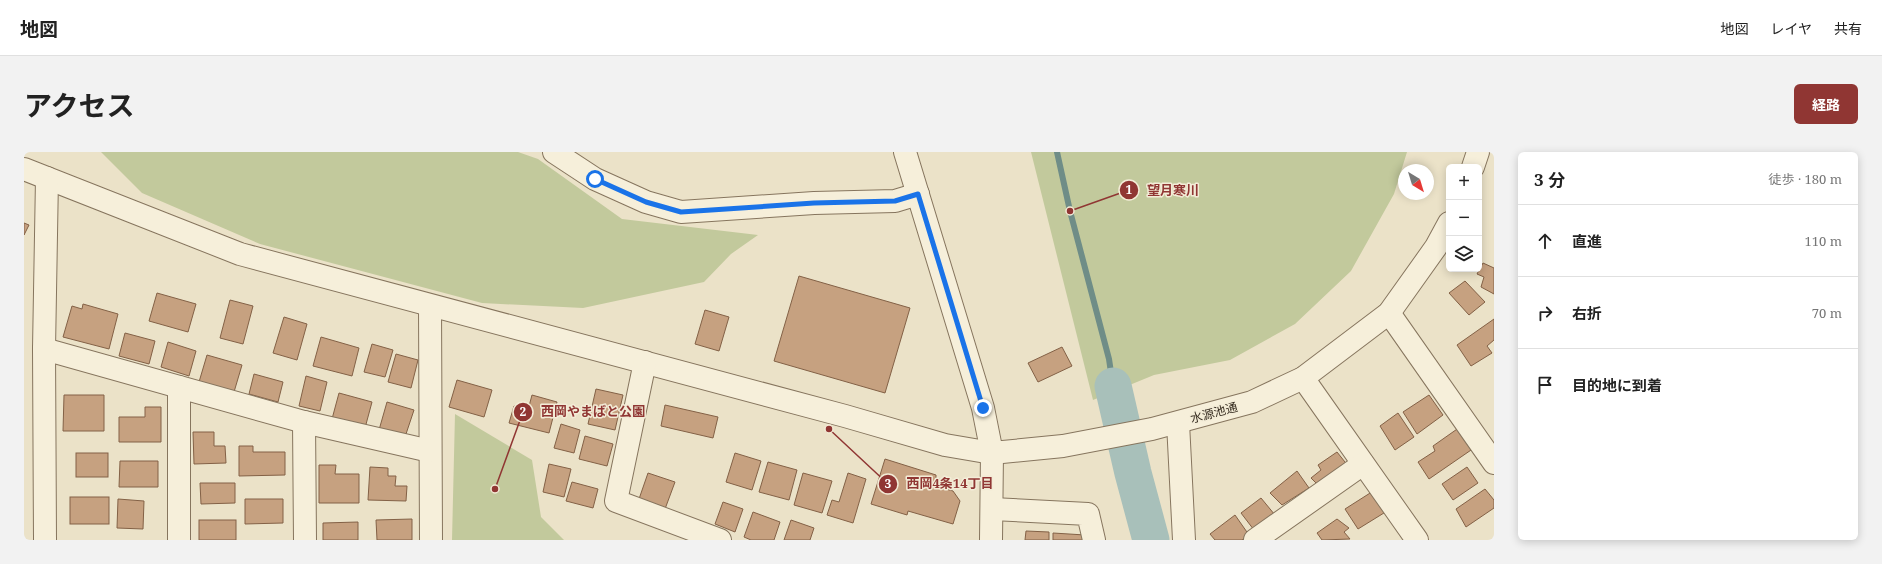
<!DOCTYPE html>
<html lang="ja">
<head>
<meta charset="utf-8">
<style>
	:root { --surface:#fff; --page:#f2f2f2; --text:#222; --muted:#767676; --line:#e0e0e0; --accent:#903633 }
	body { margin:0; font-family:"Noto Serif","Noto Sans JP",serif; background:var(--page); color:var(--text) }
	.controls { position:absolute; right:12px; top:12px; display:grid; overflow:hidden; border-radius:6px; box-shadow:0 2px 10px #0003 }
	.controls button { width:36px; height:36px; display:grid; place-items:center; padding:0; border:0; border-bottom:1px solid var(--line); background:var(--surface); color:var(--text); font:20px sans-serif }
	.compass { position:absolute; left:1374px; top:12px; width:36px; height:36px; border-radius:50%; background:var(--surface); box-shadow:0 2px 10px #0003; rotate:142deg }
	.stop { position:absolute; width:12px; height:12px; margin:-9px; border:3px solid #1a73e8; border-radius:50%; background:#fff }
	.stop.end { background:#1a73e8; border-color:#fff; box-shadow:0 1px 4px #0008 }
	.list { margin:0; padding:0; list-style:none }
	h2 { display:flex; justify-content:space-between; align-items:center; height:52px; margin:0; padding:0 16px; font-size:17px }
	h2 small { font-size:13px; font-weight:400; color:var(--muted) }
	.list li { display:grid; grid-template-columns:26px 1fr auto; gap:12px; align-items:center; box-sizing:border-box; height:72px; padding:0 16px; border-top:1px solid var(--line) }
	.list b { display:block; font-size:15px; white-space:nowrap }
	.list em { font-size:13px; font-style:normal; color:var(--muted) }
	.icon { flex:none; width:22px; height:22px; fill:none; stroke:currentColor; stroke-width:2; stroke-linecap:round; stroke-linejoin:round }
	.map { position:relative; flex:none; width:1470px; height:388px; overflow:hidden; border-radius:6px }
	header { display:flex; align-items:center; gap:24px; box-sizing:border-box; height:56px; padding:0 20px; background:var(--surface); border-bottom:1px solid var(--line) }
	header strong { font-size:19px }
	nav { display:flex; gap:22px; margin-inline-start:auto; font-size:14px }
	.intro { display:flex; align-items:center; justify-content:space-between; box-sizing:border-box; height:96px; padding:0 24px }
	h1 { margin:0; font-size:28px }
	.button { padding:10px 18px; border-radius:6px; background:var(--accent); color:#fff; font-size:14px; font-weight:700 }
	main { display:flex; gap:24px; padding:0 24px }
	aside { flex:1; background:var(--surface); border-radius:6px; box-shadow:0 2px 10px #0003 }
	.map>svg:first-child { display:block }
</style>
</head>
<body>
<header>
<strong>地図</strong>
<nav><a>地図</a><a>レイヤ</a><a>共有</a></nav>
</header>
<div class="intro"><h1>アクセス</h1><a class="button">経路</a></div>
<main>
<div class="map">
<svg width="1470" height="388" viewBox="0 0 1470 388">
	<rect width="100%" height="100%" fill="#ebe2c8"/>
	<g fill="#c2c99c">
		<polygon points="77,0 494,0 514,7 598,67 734,83 707,102 680,130 559,156 458,151 236,92 118,41"/>
		<polygon points="1007,0 1383,0 1370,42 1327,119 1271,172 1206,208 1130,223 1069,248"/>
		<polygon points="431,262 508,308 517,365 540,388 428,388"/>
	</g>
	<g fill="none" stroke-linecap="round" stroke-linejoin="round">
		<polyline stroke="#6f8d87" stroke-width="6" points="1033,0 1046,59 1085,207 1089,234"/>
		<polyline stroke="#a8c0ba" stroke-width="37" points="1089,234 1109,321 1127,388"/>
	</g>
	<g fill="#c6a180" stroke="#836146">
		<polygon points="0,71 5,73 0,83"/>
		<polygon points="1459,111 1470,116 1470,142 1457,135 1460,125 1453,122"/>
		<polygon points="775,124 886,156 861,241 750,209"/>
		<polygon points="1441,129 1461,150 1445,163 1425,141"/>
		<polygon points="133,141 172,152 164,180 125,169"/>
		<polygon points="206,148 229,154 219,192 196,186"/>
		<polygon points="59,152 94,162 85,197 39,185 48,154 58,157"/>
		<polygon points="681,158 705,165 695,199 671,192"/>
		<polygon points="260,165 283,172 273,208 249,201"/>
		<polygon points="1470,167 1470,188 1463,194 1468,201 1447,214 1433,193"/>
		<polygon points="101,181 131,189 125,212 95,204"/>
		<polygon points="297,185 335,196 328,224 289,214"/>
		<polygon points="144,190 172,199 165,224 137,215"/>
		<polygon points="348,192 369,198 361,225 340,220"/>
		<polygon points="1038,195 1048,214 1014,230 1004,211"/>
		<polygon points="372,202 394,208 387,236 364,230"/>
		<polygon points="183,203 218,213 210,240 175,230"/>
		<polygon points="230,222 259,230 254,250 225,242"/>
		<polygon points="282,224 303,230 296,259 275,254"/>
		<polygon points="433,228 468,238 460,265 425,255"/>
		<polygon points="572,237 599,243 591,278 564,272"/>
		<polygon points="315,241 348,250 341,276 308,267"/>
		<polygon points="40,243 80,243 80,279 39,279"/>
		<polygon points="508,243 533,250 525,281 485,271 490,254 504,258"/>
		<polygon points="1405,243 1419,263 1393,282 1379,260"/>
		<polygon points="363,250 390,258 381,285 355,278"/>
		<polygon points="641,253 694,265 689,286 637,274"/>
		<polygon points="121,255 137,255 137,290 95,290 95,265 121,265"/>
		<polygon points="1374,261 1390,285 1371,298 1356,274"/>
		<polygon points="537,272 556,278 550,301 530,296"/>
		<polygon points="1436,275 1450,296 1405,327 1394,310 1411,299 1409,294"/>
		<polygon points="169,280 190,280 190,294 201,294 202,311 170,312"/>
		<polygon points="561,284 589,292 583,314 555,307"/>
		<polygon points="215,294 229,294 229,300 261,300 261,323 215,324"/>
		<polygon points="1313,300 1325,315 1297,336 1287,326 1297,318 1294,313"/>
		<rect x="52" y="301" width="32" height="24"/>
		<polygon points="711,301 737,309 728,338 702,330"/>
		<polygon points="861,307 912,323 912,326 921,329 919,336 929,339 936,349 929,372 884,359 883,363 847,352"/>
		<polygon points="96,309 134,309 134,335 95,335"/>
		<polygon points="744,310 773,318 765,348 735,340"/>
		<polygon points="525,312 547,317 540,345 519,340"/>
		<polygon points="295,313 312,313 311,322 335,322 335,351 295,351"/>
		<polygon points="346,315 364,316 364,324 372,324 371,334 383,334 382,349 344,348"/>
		<polygon points="1443,315 1454,331 1429,348 1418,332"/>
		<polygon points="1273,319 1285,336 1258,353 1246,341"/>
		<polygon points="624,321 651,330 641,357 615,347"/>
		<polygon points="779,321 808,329 798,361 770,353"/>
		<polygon points="824,321 842,327 829,371 803,363 808,348 815,350"/>
		<polygon points="548,330 574,337 569,356 542,349"/>
		<polygon points="176,331 211,331 211,351 177,352"/>
		<polygon points="1354,336 1368,356 1334,377 1321,357"/>
		<polygon points="1461,337 1470,348 1470,356 1442,375 1432,357"/>
		<rect x="46" y="345" width="39" height="27"/>
		<polygon points="1237,346 1251,363 1230,378 1217,361"/>
		<polygon points="94,347 120,349 119,377 93,376"/>
		<polygon points="221,347 259,347 259,371 221,372"/>
		<polygon points="699,350 719,357 711,380 691,372"/>
		<polygon points="729,360 756,370 750,388 727,388 720,385"/>
		<polygon points="1211,363 1225,383 1218,388 1191,388 1186,382"/>
		<polygon points="388,367 388,388 353,388 352,368"/>
		<polygon points="1313,367 1325,376 1320,380 1326,387 1298,388 1293,381"/>
		<rect x="175" y="368" width="37" height="20"/>
		<polygon points="767,368 790,376 786,388 760,388"/>
		<polygon points="334,370 334,388 299,388 299,371"/>
		<polygon points="1002,379 1025,380 1025,388 1001,388"/>
		<polygon points="1029,381 1061,383 1061,388 1029,388"/>
	</g>
	<g fill="none" stroke-linecap="round" stroke-linejoin="round">
		<defs>
			<g id="minor">
				<polyline points="530,0 571,27 622,50 657,60 790,51 871,49 894,42"/>
				<polyline points="881,0 959,256 968,301 967,388"/>
				<polyline points="1449,15 1454,0"/>
				<polyline points="0,17 216,102 821,264 921,293 968,301 1039,294 1128,277 1228,250 1279,226 1365,161 1412,95 1425,71"/>
				<polyline points="406,154 407,388"/>
				<polyline points="1365,161 1470,311"/>
				<polyline points="20,197 280,270 406,299"/>
				<polyline points="621,210 592,349 696,388"/>
				<polyline points="1279,226 1393,388"/>
				<polyline points="155,235 155,388"/>
				<polyline points="280,270 281,388"/>
				<polyline points="1154,271 1160,388"/>
				<polyline points="968,357 1064,362 1070,388"/>
				<polyline points="21,388 20,197 23,26"/>
				<polyline points="1231,388 1339,312"/>
			</g>
		</defs>
		<use href="#minor" stroke="#86755e" stroke-width="24"/>
		<use href="#minor" stroke="#f6efda" stroke-width="22"/>
	</g>
	<g fill="none" stroke-linecap="round" stroke-linejoin="round">
		<polyline stroke="#1a73e8" stroke-width="5" points="571,27 622,50 657,60 790,51 871,49 894,42 959,256"/>
	</g>
	<g text-anchor="middle" stroke-width="3" stroke-linejoin="round" paint-order="stroke">
		<g font-size="12" fill="#372d21" stroke="#f3ecd7">
			<text transform="translate(1190 261) rotate(-15)" y="4">水源池通</text>
		</g>
	</g>
	<path fill="none" stroke="#903633" stroke-width="1.5" d="M1046 59L1105 38M471 337L499 260M805 277L864 332"/>
	<g fill="#903633" stroke="#f3ecd7" stroke-width="1.5">
		<circle cx="1046" cy="59" r="4"/>
		<circle cx="471" cy="337" r="4"/>
		<circle cx="805" cy="277" r="4"/>
		<circle cx="1105" cy="38" r="10"/>
		<circle cx="499" cy="260" r="10"/>
		<circle cx="864" cy="332" r="10"/>
	</g>
	<g font-size="12" text-anchor="middle" font-weight="bold" fill="#fff">
		<text x="1105" y="42">1</text>
		<text x="499" y="264">2</text>
		<text x="864" y="336">3</text>
	</g>
	<g font-size="13" text-anchor="middle" font-weight="bold" fill="#903633" stroke="#f3ecd7" stroke-width="3" stroke-linejoin="round" paint-order="stroke">
		<text x="1149" y="43">望月寒川</text>
		<text x="569" y="264">西岡やまばと公園</text>
		<text x="926" y="336">西岡4条14丁目</text>
	</g>
</svg>
<div class="controls">
<button>+</button>
<button>−</button>
<button><svg class="icon" aria-label="layers" viewBox="0 0 24 24"><path d="M12 4l9 5-9 5-9-5zM3 14l9 5 9-5"/></svg></button>
</div>
<svg class="compass" viewBox="-18 -18 36 36"><path d="M0-13l5 13h-10z" fill="#e53935"/><path d="M0 13l5-13h-10z" fill="#767676"/></svg>
<div class="stop" style="left:571px;top:27px"></div>
<div class="stop end" style="left:959px;top:256px"></div>
</div>
<aside>
<h2>3 分<small>徒歩 · 180 m</small></h2>
<ul class="list">
<li><svg class="icon" aria-label="ahead" viewBox="0 0 24 24"><path d="M12 20V5M6 11l6-6 6 6"/></svg><div><b>直進</b></div><em>110 m</em></li>
<li><svg class="icon" aria-label="right" viewBox="0 0 24 24"><path d="M7 20v-9h11M14 6l5 5-5 5"/></svg><div><b>右折</b></div><em>70 m</em></li>
<li><svg class="icon" aria-label="arrive" viewBox="0 0 24 24"><path d="M6 21V4h12l-3 4 3 4H6"/></svg><div><b>目的地に到着</b></div></li>
</ul>
</aside>
</main>
</body>
</html>
